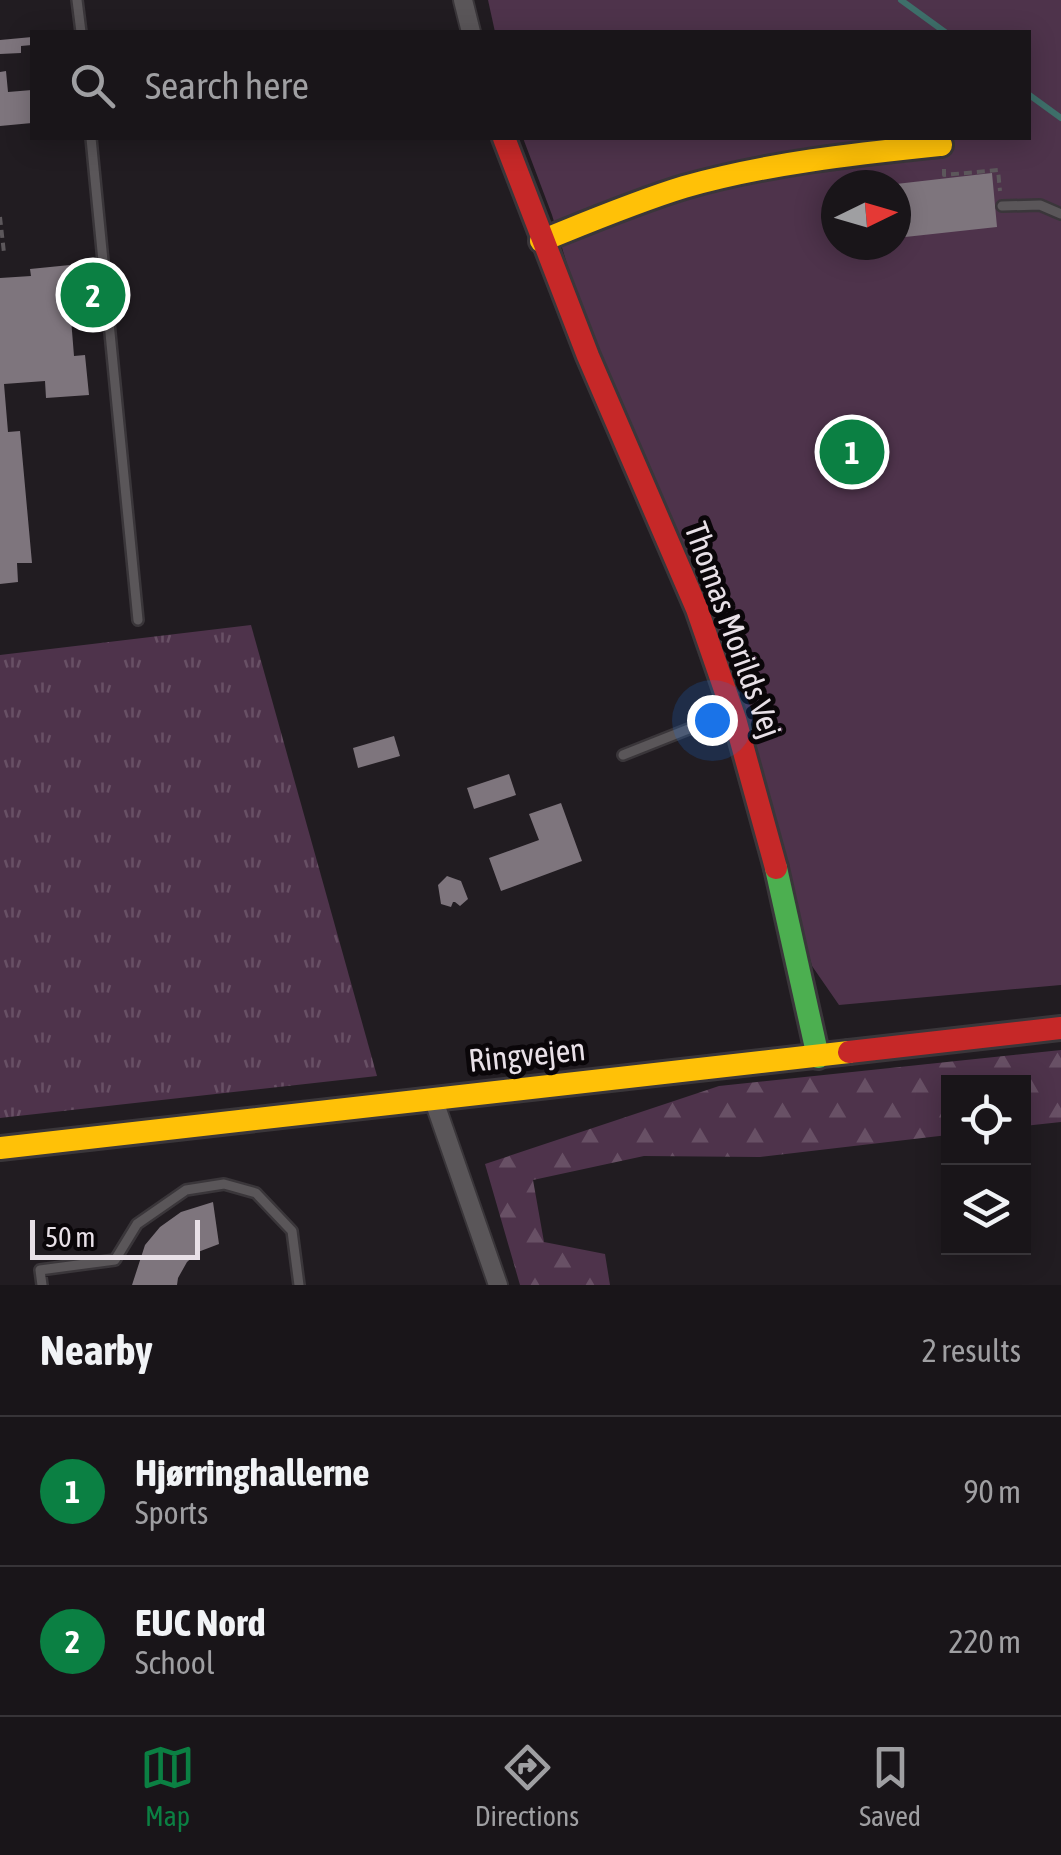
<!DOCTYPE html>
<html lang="en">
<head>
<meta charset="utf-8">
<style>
	:root { --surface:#191519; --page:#221e22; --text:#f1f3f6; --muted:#9f9fa2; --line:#373438; --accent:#0b8043 }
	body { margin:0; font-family:"Asap Condensed",sans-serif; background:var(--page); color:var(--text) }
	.controls { position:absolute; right:30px; bottom:30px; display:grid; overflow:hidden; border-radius:0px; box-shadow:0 5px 25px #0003 }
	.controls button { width:90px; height:90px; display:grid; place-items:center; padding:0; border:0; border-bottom:2px solid var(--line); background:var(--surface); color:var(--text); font:50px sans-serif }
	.compass { position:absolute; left:821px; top:170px; width:90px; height:90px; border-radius:50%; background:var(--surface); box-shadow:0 5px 25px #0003; rotate:85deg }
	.scale { position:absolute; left:30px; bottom:25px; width:170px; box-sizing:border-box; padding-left:10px; border:5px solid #e8e0e7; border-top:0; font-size:28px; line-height:35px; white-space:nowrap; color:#e8e0e7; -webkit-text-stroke:8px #0a0609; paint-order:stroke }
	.you { position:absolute; left:712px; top:720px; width:35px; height:35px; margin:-25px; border:8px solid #fff; border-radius:50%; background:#1a73e8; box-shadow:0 0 0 15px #1a73e833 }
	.badge { display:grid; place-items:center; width:65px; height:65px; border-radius:50%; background:var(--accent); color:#fff; font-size:32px; font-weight:700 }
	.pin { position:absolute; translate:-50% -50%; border:5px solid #fff; box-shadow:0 2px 10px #0006 }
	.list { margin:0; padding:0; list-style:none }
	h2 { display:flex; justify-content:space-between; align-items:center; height:130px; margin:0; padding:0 40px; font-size:42px }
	h2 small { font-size:32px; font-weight:400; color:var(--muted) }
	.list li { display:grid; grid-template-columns:65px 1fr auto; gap:30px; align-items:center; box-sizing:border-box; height:150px; padding:0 40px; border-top:2px solid var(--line) }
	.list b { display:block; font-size:38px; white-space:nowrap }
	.list p { margin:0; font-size:32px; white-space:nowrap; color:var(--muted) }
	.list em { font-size:32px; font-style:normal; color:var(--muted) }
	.icon { flex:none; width:55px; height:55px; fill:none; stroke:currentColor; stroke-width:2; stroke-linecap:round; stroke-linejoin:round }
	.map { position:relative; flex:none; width:1061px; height:1285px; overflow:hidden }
	.search { position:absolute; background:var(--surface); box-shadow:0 5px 25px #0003; left:30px; right:30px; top:30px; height:110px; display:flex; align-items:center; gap:25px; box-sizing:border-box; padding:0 35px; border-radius:0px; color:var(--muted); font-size:38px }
	.sheet { height:430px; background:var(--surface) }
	nav { display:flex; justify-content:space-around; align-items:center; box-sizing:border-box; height:140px; border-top:2px solid var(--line); background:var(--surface); font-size:28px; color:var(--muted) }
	nav a { display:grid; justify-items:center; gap:5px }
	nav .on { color:var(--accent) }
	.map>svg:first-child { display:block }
</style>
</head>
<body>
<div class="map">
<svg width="1061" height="1285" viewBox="0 0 1061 1285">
	<defs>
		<pattern id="grass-tufts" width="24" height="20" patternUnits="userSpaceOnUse" patternTransform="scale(2.5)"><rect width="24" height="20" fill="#4e334b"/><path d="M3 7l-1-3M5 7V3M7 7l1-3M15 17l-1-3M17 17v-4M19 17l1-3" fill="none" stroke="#685065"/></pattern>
		<pattern id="forest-firs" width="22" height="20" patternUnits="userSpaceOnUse" patternTransform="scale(2.5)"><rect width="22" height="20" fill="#4e334b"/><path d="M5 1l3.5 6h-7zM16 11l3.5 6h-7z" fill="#685065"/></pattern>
	</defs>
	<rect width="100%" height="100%" fill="#211c21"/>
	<polygon fill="url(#grass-tufts)" points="251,625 377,1076 0,1118 0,655"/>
	<polygon fill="url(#forest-firs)" points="1061,1050 1061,1122 1024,1126 1024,1082 948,1082 948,1135 760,1157 644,1156 533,1180 544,1242 605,1254 610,1285 520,1285 485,1164 719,1086"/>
	<path fill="#4e334b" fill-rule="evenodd" d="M 488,0 L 1061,0 L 1061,985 L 839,1005 L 812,966 L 707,603 L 578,300 L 552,215 L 523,138 L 1028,138 L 1028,32 L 495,32 ZM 836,185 L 896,185 L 896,245 L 836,245 Z"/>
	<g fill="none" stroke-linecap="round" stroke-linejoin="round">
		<g stroke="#3e6f6a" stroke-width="6">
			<polyline points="901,0 945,32"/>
			<polyline points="1028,94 1061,118"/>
		</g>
	</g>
	<g fill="#7e757d">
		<polygon points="32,37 32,45 21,46 21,53 0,54 0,40"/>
		<polygon points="6,71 8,92 32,90 32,123 0,126 0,72"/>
		<polygon points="992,173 997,227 896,238 896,184"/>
		<polygon points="90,263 94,304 70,306 74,356 85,355 89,395 46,398 45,381 4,384 8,432 20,431 32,563 17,563 18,582 0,584 0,278 31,276 30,269"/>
		<polygon points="394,736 400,756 358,768 353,748"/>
		<polygon points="509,774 516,795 474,809 467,788"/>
		<polygon points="561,803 582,861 501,891 489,858 539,840 529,814"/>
		<polygon points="447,876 461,881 468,899 460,906 455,902 453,902 451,907 441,904 438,885"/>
		<polygon points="213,1202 219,1244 198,1252 187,1262 178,1278 177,1285 132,1285 145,1245 160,1227 181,1212"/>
	</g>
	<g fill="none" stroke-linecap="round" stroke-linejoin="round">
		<defs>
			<g id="lane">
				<polyline points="77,0 81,32"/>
				<polyline points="91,138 138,620"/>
				<polyline points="1002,206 1040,205 1061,214"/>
				<polyline points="623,755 729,713"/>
				<polyline points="42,1285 40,1270 115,1260 137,1224 186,1190 224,1184 256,1193 292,1231 299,1285"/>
			</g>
			<g id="street">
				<polyline points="463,0 471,32"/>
				<polyline points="433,1098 498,1285"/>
			</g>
			<polyline id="fast" points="776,868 818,1057"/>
			<g id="slow">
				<path d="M 541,241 C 588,222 635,202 684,187 C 768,163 855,154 941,145"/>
				<polyline points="0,1148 849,1052"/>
			</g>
			<g id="jam">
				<polyline points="504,138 588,356 697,609 735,719 776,868"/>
				<polyline points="849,1052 1061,1028"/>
			</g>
		</defs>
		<use href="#lane" stroke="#3a363a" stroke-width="14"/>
		<use href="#street" stroke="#3a363a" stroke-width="22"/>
		<use href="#fast" stroke="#3a363a" stroke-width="28"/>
		<use href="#slow" stroke="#3a363a" stroke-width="28"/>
		<use href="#jam" stroke="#3a363a" stroke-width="28"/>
		<g stroke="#5c575b" stroke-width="4" stroke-dasharray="8 5" stroke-linecap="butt">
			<polyline points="944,169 944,175 998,170 1000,191"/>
			<polyline points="0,217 4,253"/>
		</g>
		<use href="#lane" stroke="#5a5659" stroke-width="9"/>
		<use href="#street" stroke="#5a5659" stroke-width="18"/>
		<use href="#fast" stroke="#4caf50" stroke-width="22"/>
		<use href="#slow" stroke="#ffc107" stroke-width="22"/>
		<use href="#jam" stroke="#c62828" stroke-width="22"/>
	</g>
	<g text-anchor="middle" stroke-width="10" stroke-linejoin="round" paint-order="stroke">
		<g font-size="32" fill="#e8e0e7" stroke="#0a0609">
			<text transform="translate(733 630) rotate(70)" y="11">Thomas Morilds Vej</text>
			<text transform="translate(527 1055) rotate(-6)" y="11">Ringvejen</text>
		</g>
	</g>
</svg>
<div class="controls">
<button><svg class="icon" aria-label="locate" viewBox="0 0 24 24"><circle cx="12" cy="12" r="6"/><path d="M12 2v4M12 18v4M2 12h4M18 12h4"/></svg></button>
<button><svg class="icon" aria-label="layers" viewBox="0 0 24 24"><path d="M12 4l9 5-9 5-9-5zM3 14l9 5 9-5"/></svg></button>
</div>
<svg class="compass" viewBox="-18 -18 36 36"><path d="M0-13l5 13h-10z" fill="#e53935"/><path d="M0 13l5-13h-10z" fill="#9f9fa2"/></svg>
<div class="scale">50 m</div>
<div class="you"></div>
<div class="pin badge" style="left:852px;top:452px">1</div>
<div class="pin badge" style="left:93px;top:295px">2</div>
<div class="search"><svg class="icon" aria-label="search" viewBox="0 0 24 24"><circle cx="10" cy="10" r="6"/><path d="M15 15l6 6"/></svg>Search here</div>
</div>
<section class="sheet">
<h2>Nearby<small>2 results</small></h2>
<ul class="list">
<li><span class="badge">1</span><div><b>Hjørringhallerne</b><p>Sports</p></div><em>90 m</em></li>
<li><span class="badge">2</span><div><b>EUC Nord</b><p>School</p></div><em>220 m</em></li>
</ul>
</section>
<nav>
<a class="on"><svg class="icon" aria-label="map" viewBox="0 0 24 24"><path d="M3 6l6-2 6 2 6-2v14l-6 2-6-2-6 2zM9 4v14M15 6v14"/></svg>Map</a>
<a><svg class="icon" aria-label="directions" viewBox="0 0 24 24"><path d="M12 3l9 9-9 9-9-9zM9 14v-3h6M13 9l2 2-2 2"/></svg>Directions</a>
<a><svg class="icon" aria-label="saved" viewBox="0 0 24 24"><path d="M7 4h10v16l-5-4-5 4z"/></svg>Saved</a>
</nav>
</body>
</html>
